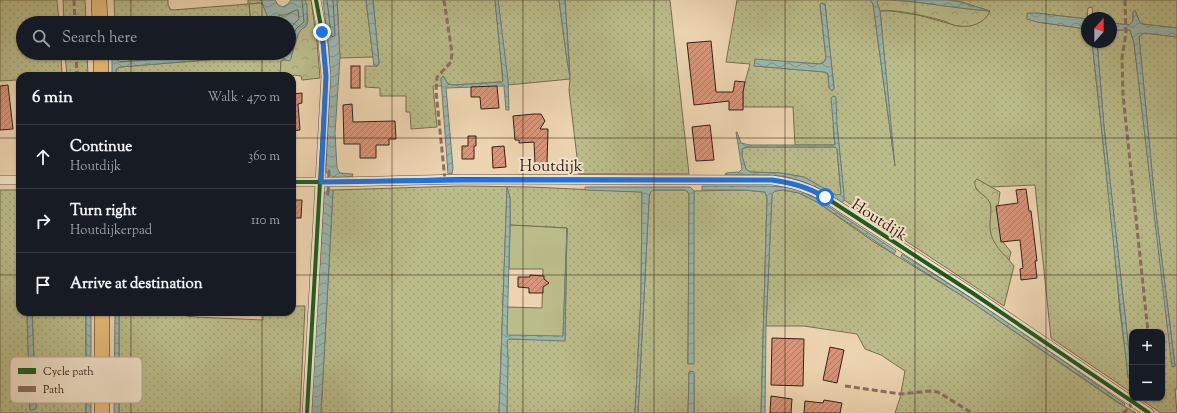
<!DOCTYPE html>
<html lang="en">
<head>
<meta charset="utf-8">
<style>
	:root { --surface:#171b24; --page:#20242c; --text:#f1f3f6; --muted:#9ea1a6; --line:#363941 }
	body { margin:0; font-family:"Sorts Mill Goudy",serif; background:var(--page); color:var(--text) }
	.controls { position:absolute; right:12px; bottom:12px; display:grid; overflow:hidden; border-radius:8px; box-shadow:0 1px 3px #0004 }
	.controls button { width:36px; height:36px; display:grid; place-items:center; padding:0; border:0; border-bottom:1px solid var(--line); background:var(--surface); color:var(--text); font:20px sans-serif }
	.compass { position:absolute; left:1081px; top:12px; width:36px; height:36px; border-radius:50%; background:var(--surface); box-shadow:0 1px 3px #0004; rotate:21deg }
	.stop { position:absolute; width:12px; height:12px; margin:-9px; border:3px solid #1a73e8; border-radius:50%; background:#fff }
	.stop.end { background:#1a73e8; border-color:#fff; box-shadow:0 1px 4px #0008 }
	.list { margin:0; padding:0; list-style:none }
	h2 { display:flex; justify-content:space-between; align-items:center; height:52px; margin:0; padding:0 16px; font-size:17px }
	h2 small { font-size:13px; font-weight:400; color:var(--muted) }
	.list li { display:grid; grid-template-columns:26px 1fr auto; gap:12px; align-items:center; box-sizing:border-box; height:64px; padding:0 16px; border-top:1px solid var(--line) }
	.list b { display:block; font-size:15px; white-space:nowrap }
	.list p { margin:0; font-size:13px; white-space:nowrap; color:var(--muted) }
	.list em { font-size:13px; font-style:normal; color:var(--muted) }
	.icon { flex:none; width:22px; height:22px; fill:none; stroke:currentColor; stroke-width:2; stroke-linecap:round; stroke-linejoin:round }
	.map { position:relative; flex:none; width:1177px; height:413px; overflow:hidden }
	.search { position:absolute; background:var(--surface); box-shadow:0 1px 3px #0004; left:16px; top:16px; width:280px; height:44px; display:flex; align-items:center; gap:10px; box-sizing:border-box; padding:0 14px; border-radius:22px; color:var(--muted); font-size:15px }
	.panel { position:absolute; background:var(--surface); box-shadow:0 1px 3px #0004; left:16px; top:72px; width:280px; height:244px; border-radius:12px }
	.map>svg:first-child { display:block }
</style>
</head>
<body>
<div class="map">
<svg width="1177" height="413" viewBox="0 0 1177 413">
	<defs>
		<pattern id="grass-dots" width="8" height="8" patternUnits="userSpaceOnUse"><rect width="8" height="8" fill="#babc8a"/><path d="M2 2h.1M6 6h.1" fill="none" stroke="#a0a176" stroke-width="1.8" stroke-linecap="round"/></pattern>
		<pattern id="forest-crowns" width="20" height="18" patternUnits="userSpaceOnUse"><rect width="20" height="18" fill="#babc8a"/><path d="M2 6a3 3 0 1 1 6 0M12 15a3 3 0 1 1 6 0" fill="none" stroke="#a0a176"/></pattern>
		<pattern id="water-waves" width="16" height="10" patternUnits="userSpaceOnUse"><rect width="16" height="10" fill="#99b8ad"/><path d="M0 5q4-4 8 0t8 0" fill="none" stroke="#7e958c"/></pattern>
		<pattern id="building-hatch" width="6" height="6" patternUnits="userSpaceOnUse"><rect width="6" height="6" fill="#d79579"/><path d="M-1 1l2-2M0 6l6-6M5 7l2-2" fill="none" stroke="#af7962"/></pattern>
	</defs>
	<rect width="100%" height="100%" fill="#edd4b0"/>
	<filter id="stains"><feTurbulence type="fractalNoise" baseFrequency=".005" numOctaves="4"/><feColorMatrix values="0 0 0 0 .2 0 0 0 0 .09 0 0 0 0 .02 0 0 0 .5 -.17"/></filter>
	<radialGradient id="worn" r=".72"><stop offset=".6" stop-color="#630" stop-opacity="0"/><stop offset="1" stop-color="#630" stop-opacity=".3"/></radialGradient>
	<g fill="url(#grass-dots)" stroke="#776e50" fill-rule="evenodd">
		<polygon points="0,0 57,0 59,23 23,23 23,53 61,53 62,76 20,76 20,109 17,80 0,81"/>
		<polygon points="63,0 85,0 86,23 64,23"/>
		<polygon points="114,0 168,0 168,5 170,9 173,10 248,4 248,0 261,0 263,4 259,3 249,4 251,23 115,23"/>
		<polygon points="337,0 366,0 373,57 340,58"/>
		<polygon points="373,0 495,0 503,81 501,82 453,85 448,84 443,76 441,79 442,86 433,86 437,127 411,129 410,112 406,112 406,96 380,96 380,88 365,87 365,66 377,66 379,63"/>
		<polygon points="498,0 559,0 566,53 570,75 565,0 670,0 689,174 579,174 569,90 570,79 508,85"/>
		<path d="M 737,0 L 870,0 L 873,4 L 893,151 L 880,11 L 891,11 L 918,15 L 958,26 C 976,27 978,22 990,11 L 961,2 L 948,0 L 1177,0 L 1177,28 L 1142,24 L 1139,21 L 1136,12 L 1133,12 L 1133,21 L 1129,25 L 1111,23 L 1111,18 L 1093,18 L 1092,7 L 1088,8 L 1087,19 L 1036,13 L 1037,22 L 1087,29 L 1087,42 L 1092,42 L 1114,244 L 1120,312 L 1129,378 L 1132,378 L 1104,127 L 1097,42 L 1111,42 L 1111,30 L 1130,30 L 1134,43 L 1173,367 L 1175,366 L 1156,213 L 1139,37 L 1144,33 L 1177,37 L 1177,389 L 1175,389 L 1177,413 L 1161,413 L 1139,398 L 1162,398 L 1162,332 L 1132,332 L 1132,393 L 1051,338 L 1035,185 L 990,187 L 977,179 L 976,189 L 988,199 L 991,204 L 991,213 L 1009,260 L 1014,266 L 1004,306 L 844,200 L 837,125 L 833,126 L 835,145 L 795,145 L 793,107 L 743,107 L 743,89 L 750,64 L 726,62 ZM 822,3 L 825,4 L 834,88 L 829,88 L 828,74 L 825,72 L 755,66 L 755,60 L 820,64 L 824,62 L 826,58 L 820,5 Z"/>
		<polygon points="65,53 87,53 88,76 67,76"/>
		<polygon points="116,53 238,53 119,62 116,59"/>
		<polygon points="243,53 280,54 285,60 281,61 280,76 116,76 116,69 120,67 243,57"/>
		<polygon points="747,147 835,147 837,149 841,194 836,196 804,177 780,173 750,172 746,170 742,156 742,149"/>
		<polygon points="461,186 530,187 642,192 641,297 635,413 507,413 508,358 507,341 509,339 565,340 567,228 510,225 510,198 507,188 499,413 321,413 333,190"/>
		<polygon points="0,190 16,190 20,192 20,312 27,312 30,409 36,408 32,312 86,312 86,413 0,413"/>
		<polygon points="653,190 685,190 688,192 689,195 688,364 694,191 744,190 765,192 767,198 761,413 694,413 694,373 689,372 688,413 638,413 649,200 650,193"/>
		<polygon points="783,190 799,193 817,202 874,242 964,297 1117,402 1136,413 895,413 900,398 905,371 881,355 865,349 857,334 804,326 766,326 772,194 775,191"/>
		<polygon points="292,306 305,306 300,413 119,413 119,312 182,312 186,316 196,317 263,320 263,312 292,312"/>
	</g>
	<g fill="url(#forest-crowns)" stroke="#776e50">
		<polygon points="305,0 311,0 317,42 320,78 302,80 301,76 294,75 292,77 292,76 280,75 281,61 283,60 290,60 298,35 300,30 305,27 308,21"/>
		<path d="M 879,0 C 916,0 953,8 990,11 C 985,23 971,28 959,26 C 954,26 949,23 944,21 C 930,17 892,8 880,11 L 877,2 Z"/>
		<polygon points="259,3 263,4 270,23 251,23 249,4"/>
		<path d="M 977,179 L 1000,192 L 998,206 L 1003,242 L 1011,252 L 1009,260 C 1000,251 989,239 990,225 C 990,218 992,209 990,203 C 986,194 973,192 975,181 Z"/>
	</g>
	<polygon fill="#babc8a" stroke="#776e50" points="510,225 567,228 563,337 507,336 507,307 542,308 543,269 509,269"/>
	<g fill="url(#water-waves)" stroke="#717b71" fill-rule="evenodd">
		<path d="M 261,0 L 275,0 L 278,5 L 283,7 L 288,4 L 291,0 L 305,0 L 307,6 L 307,25 C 305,27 302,28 300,31 C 296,36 292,52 291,59 L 289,61 C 284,60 282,55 275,53 L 289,53 L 289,23 L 270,23 Z"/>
		<path d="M 323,0 L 337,0 L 340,58 L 335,133 L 337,168 L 340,173 L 353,174 L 352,177 C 344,177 330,179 326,172 L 330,76 L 329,50 Z"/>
		<polygon points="366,0 373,0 379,63 377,66 374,66"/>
		<polygon points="495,0 498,0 508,80 509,110 506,110 504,86 446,88 453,168 452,174 448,174 441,79 443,76 448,84 453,85 501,82 503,81"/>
		<polygon points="559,0 565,0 570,79 566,53"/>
		<polygon points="870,0 879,0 877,2 880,11 895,166 873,4"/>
		<path d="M 898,0 L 948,0 L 961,2 L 990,11 C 959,9 929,3 898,0 Z"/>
		<polygon points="822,3 825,4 834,88 832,91 829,88 828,74 825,72 754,66 755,59 820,64 824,62 826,58 820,4"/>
		<polygon points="1135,10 1139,21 1142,24 1177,28 1177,37 1144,33 1139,37 1156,213 1175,366 1172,367 1134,43 1130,30 1111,30 1111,23 1129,25 1133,21 1133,12"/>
		<polygon points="1027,13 1036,13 1087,19 1087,29 1037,22 1027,19"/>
		<path d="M 1092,42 L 1097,42 L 1104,127 L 1132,378 L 1128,378 C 1115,266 1105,154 1092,42 Z"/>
		<polygon points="112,53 116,53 116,59 120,62 238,53 243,53 243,57 120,67 116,69 116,76 112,76"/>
		<path d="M 833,96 L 836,97 L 837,125 L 844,194 L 844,200 L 842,203 C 823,190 803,179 781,176 C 763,174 743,175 725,175 L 726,173 L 739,172 L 742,169 L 736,132 L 737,132 L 741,143 L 750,145 L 835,145 L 831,98 ZM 747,147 L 835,147 L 837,149 L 841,194 L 836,195 L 804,177 L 780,173 L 750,172 L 746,169 L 742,156 L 742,149 Z"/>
		<polygon points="702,186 767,186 785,187 800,190 817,199 896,251 894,254 817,202 799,193 783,190 775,191 772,194 766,326 765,413 761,413 767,198 765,192 744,190 702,190"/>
		<polygon points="507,187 510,198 510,225 507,335 563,336 567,228 565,341 509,339 507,341 508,358 507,413 499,413"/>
		<polygon points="585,187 690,187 694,191 694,364 688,364 689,195 688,192 685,190 653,190 650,193 649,200 638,413 635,413 641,297 642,192 585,190"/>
		<polygon points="329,190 333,190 321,413 310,413 324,193"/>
		<polygon points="902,254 990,310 1125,404 1124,406 964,297 901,257"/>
		<polygon points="27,312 32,312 36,409 30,410"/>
		<rect x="86" y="312" width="5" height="101"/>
		<polygon points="115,312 119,312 119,413 114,413"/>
		<polygon points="692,371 694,372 694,413 688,413 689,372"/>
	</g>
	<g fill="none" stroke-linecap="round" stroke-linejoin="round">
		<g stroke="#666c62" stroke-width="1">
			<polyline points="327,0 331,35 333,37 335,35 333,0"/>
			<path d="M 279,23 L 279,15 C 289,16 292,10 298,10 L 299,19 L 293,25 L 289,32"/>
			<polyline points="289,48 296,29 304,22 302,0"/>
		</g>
		<polyline stroke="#717b71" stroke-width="3" points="328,194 329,171"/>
	</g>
	<g fill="url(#building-hatch)" stroke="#342016">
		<polygon points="711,41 716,92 733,92 735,81 745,82 743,92 743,110 729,110 729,101 694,105 687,43"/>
		<rect x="351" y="66" width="9" height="22"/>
		<polygon points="8,85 13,129 0,130 0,86"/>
		<polygon points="497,86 499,108 481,109 480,97 471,97 471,87"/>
		<polygon points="302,93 302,103 298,104 300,130 292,131 292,94"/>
		<polygon points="352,104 353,122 395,121 396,139 389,139 389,145 376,145 376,158 360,158 360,144 344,144 343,105"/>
		<polygon points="534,114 541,114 545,121 540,129 548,129 547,164 535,164 534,142 519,143 519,140 515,140 513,116"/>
		<polygon points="710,125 714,160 696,161 692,127"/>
		<polygon points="468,136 476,136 476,146 474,146 474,159 462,159 462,146 468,146"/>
		<polygon points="504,146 506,167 493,168 492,147"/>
		<polygon points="1026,189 1029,211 1031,211 1037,261 1035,261 1037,278 1021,280 1020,269 1023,268 1020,240 1001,242 996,206 1018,203 1016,190"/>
		<polygon points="292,200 302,200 301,218 292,218"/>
		<polygon points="530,275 544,276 544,279 549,283 543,287 543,293 529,293 529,288 518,287 518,277 530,277"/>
		<polygon points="772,338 804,339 803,386 771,385"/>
		<polygon points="830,347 844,350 837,383 823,380"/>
		<polygon points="771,396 792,399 791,413 770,413"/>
		<polygon points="824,400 842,403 840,413 804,413 805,401 823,403"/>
	</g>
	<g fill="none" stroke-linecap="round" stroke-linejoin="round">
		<defs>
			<g id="street">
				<polyline points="0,180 20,180"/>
				<path d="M 292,182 L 340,182 L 462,179 L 772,180 C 792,183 807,187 825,197 L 974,294 L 1149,413"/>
				<polyline points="307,413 326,76 322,32 316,0"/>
			</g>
			<g id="primary">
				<polyline points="99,0 100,23"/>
				<polyline points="101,53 101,76"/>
				<polyline points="102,312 102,413"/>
			</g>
		</defs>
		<use href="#street" stroke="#624d3c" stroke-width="10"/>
		<use href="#primary" stroke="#342016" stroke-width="16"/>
		<use href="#street" stroke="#f3e3cc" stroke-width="9"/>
		<use href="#primary" stroke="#e6ba78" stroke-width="15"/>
		<g stroke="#8d6e63" stroke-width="3" stroke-dasharray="6 3" stroke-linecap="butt">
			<polyline points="74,0 75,23"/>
			<polyline points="444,0 452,53 451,62 437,77 436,91 445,180"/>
			<polyline points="1125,0 1126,33 1122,58 1123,95 1148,332"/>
			<polyline points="76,53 77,76"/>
			<polyline points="845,386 901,394 930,391 938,392 972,413"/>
			<polyline points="1123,413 1130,407 1132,398"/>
		</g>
		<defs>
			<g id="cycleway">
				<path d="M 292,182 L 340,182 L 462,179 L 772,180 C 792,183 807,187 825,197 L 974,294 L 1149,413"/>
				<polyline points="307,413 326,76 322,32 316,0"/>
			</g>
		</defs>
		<use href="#cycleway" stroke="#f3e3cc" stroke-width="6"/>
		<use href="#cycleway" stroke="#1b5e20" stroke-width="4"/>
	</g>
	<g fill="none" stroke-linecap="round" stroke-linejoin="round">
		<path stroke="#1a73e8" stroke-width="5" d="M 322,32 L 326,76 L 321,182 L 462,180 L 772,180 C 793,183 807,187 825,197"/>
	</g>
	<path fill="none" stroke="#342016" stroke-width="1" stroke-opacity="0.55" d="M 131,0 L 131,23M 262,0 L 262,23M 392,0 L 392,413M 523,0 L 523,413M 654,0 L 654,413M 785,0 L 785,413M 915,0 L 915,413M 1046,0 L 1046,413M 131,53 L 131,76M 262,53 L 262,76M 0,138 L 20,138M 292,138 L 1177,138M 0,275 L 20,275M 292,275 L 1177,275M 131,312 L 131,413M 262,312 L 262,413"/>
	<g text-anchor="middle" stroke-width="4" stroke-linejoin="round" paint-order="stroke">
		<g font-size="16" fill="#342016" stroke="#f3e3cc">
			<text x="551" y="171">Houtdijk</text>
			<text transform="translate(880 219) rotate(33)" y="6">Houtdijk</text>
		</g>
	</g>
	<rect x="10" y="357" width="132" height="46" rx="6" fill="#f3e3cc" stroke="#baa895" stroke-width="1"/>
	<rect x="18" y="368" width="18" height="6" fill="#1b5e20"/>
	<rect x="18" y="386" width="18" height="6" fill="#8d6e63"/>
	<g font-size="11" fill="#342016">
		<text x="43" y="375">Cycle path</text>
		<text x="43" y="393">Path</text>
	</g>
	<rect width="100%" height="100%" filter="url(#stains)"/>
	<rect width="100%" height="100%" fill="url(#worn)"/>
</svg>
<div class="controls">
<button>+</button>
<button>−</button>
</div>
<svg class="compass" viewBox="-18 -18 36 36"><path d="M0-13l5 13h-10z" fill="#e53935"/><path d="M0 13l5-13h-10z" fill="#9ea1a6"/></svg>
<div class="stop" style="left:825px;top:197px"></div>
<div class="stop end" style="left:322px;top:32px"></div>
<div class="search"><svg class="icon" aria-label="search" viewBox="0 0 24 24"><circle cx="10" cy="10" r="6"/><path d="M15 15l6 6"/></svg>Search here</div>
<section class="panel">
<h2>6 min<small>Walk · 470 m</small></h2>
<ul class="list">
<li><svg class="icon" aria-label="ahead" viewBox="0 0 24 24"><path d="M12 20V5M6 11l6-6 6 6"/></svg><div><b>Continue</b><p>Houtdijk</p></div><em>360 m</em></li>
<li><svg class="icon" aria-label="right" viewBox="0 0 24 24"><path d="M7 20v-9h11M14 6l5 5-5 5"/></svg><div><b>Turn right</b><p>Houtdijkerpad</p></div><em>110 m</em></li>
<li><svg class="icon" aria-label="arrive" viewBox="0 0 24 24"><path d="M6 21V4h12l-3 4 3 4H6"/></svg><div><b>Arrive at destination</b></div></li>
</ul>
</section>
</div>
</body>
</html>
